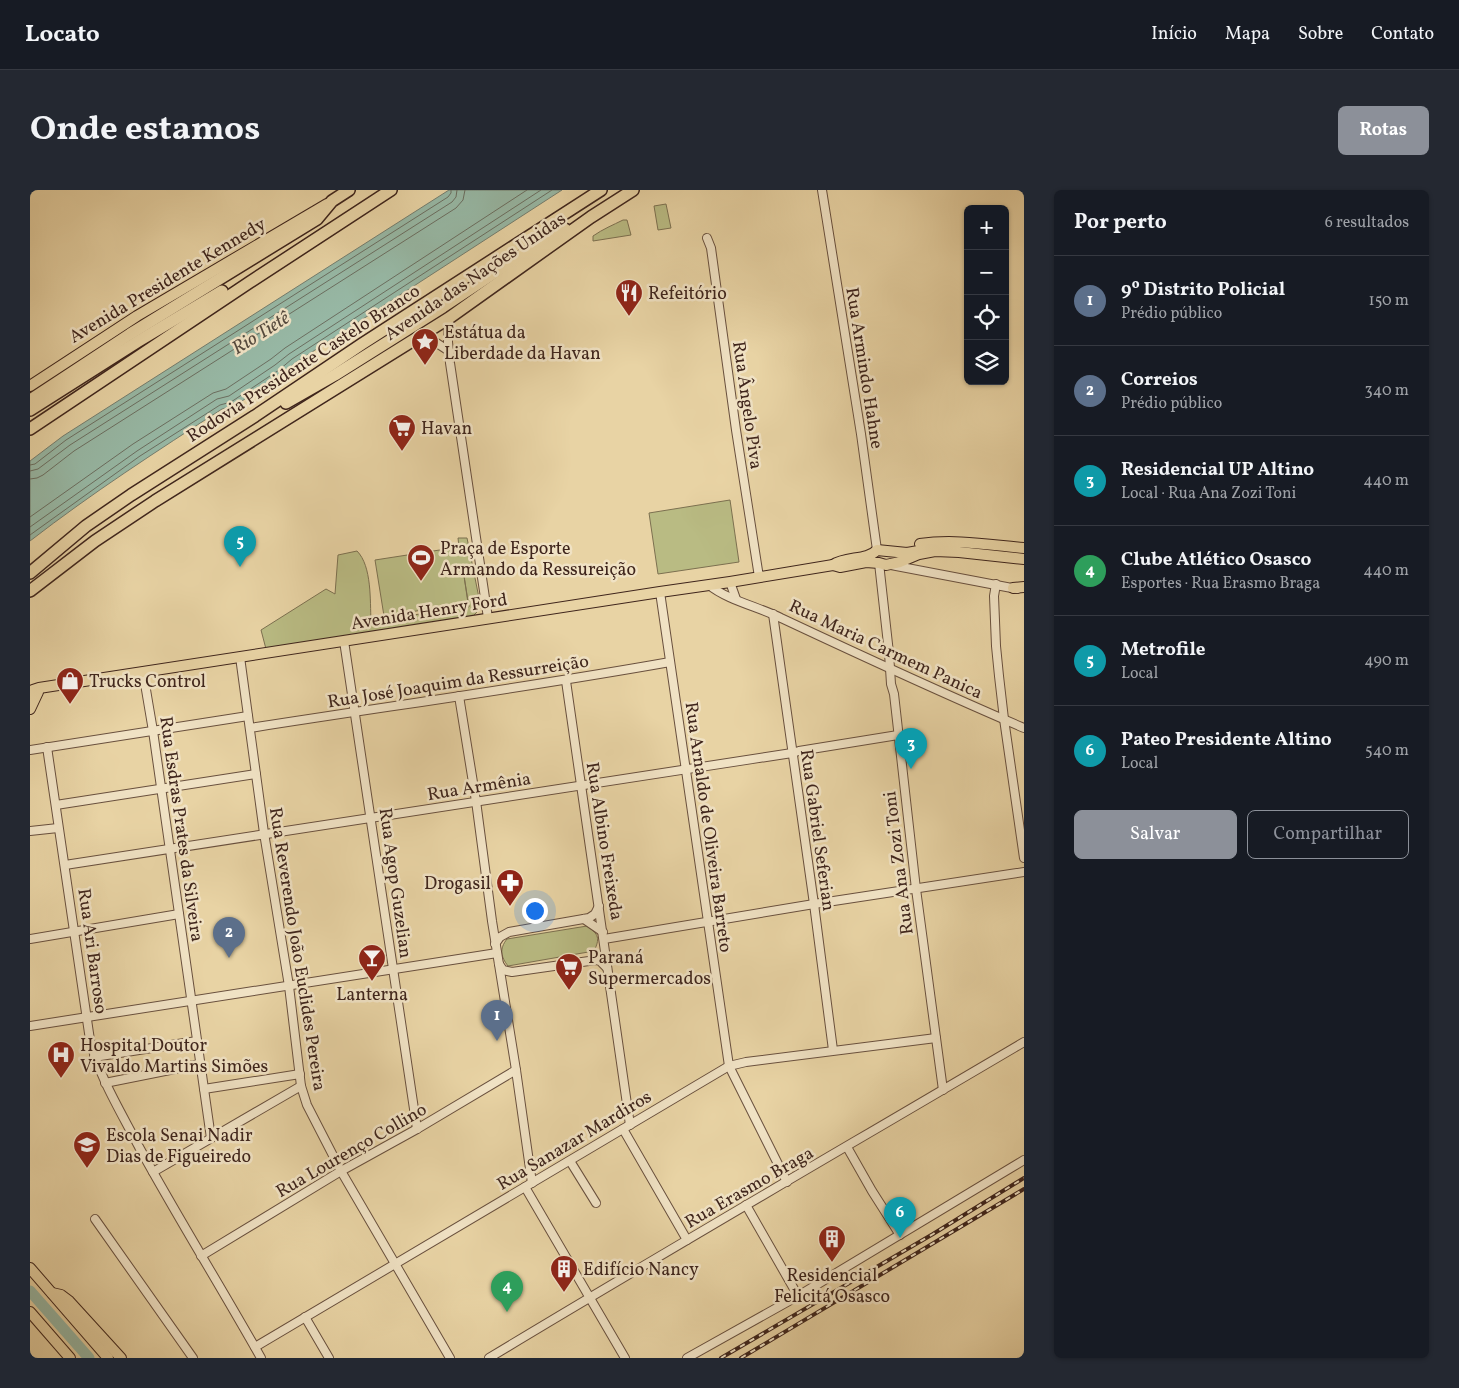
<!DOCTYPE html>
<html lang="pt">
<head>
<meta charset="utf-8">
<style>
	:root { --surface:#171b24; --page:#242831; --text:#f1f3f6; --muted:#9ea1a6; --line:#363941; --accent:#8c9099 }
	body { margin:0; font-family:Vollkorn,serif; background:var(--page); color:var(--text) }
	.controls { position:absolute; right:15px; top:15px; display:grid; overflow:hidden; border-radius:8px; box-shadow:0 1px 4px #0004 }
	.controls button { width:45px; height:45px; display:grid; place-items:center; padding:0; border:0; border-bottom:1px solid var(--line); background:var(--surface); color:var(--text); font:25px sans-serif }
	.you { position:absolute; left:504px; top:720px; width:18px; height:18px; margin:-12px; border:4px solid #fff; border-radius:50%; background:#1a73e8; box-shadow:0 0 0 8px #1a73e833 }
	.badge { display:grid; place-items:center; width:32px; height:32px; border-radius:50%; background:var(--accent); color:#fff; font-size:16px; font-weight:700 }
	.pin { position:absolute; translate:-50% -41px; filter:drop-shadow(0 1px 2px #0008) }
	.pin::after { content:''; position:absolute; top:26px; width:18px; height:15px; background:inherit; clip-path:polygon(0 0,100% 0,50% 100%) }
	.list { margin:0; padding:0; list-style:none }
	h2 { display:flex; justify-content:space-between; align-items:center; height:65px; margin:0; padding:0 20px; font-size:21px }
	h2 small { font-size:16px; font-weight:400; color:var(--muted) }
	.list li { display:grid; grid-template-columns:32px 1fr auto; gap:15px; align-items:center; box-sizing:border-box; height:90px; padding:0 20px; border-top:1px solid var(--line) }
	.list b { display:block; font-size:19px; white-space:nowrap }
	.list p { margin:0; font-size:16px; white-space:nowrap; color:var(--muted) }
	.list em { font-size:16px; font-style:normal; color:var(--muted) }
	.actions { display:flex; gap:10px; padding:15px 20px }
	.actions a { flex:1; padding:11px 0; border:1px solid var(--accent); border-radius:8px; text-align:center; font-size:18px; color:var(--accent) }
	.actions .main { background:var(--accent); color:#fff }
	.icon { flex:none; width:28px; height:28px; fill:none; stroke:currentColor; stroke-width:2; stroke-linecap:round; stroke-linejoin:round }
	.map { position:relative; flex:none; width:994px; height:1168px; overflow:hidden; border-radius:8px }
	header { display:flex; align-items:center; gap:30px; box-sizing:border-box; height:70px; padding:0 25px; background:var(--surface); border-bottom:1px solid var(--line) }
	header strong { font-size:24px }
	nav { display:flex; gap:28px; margin-inline-start:auto; font-size:18px }
	.intro { display:flex; align-items:center; justify-content:space-between; box-sizing:border-box; height:120px; padding:0 30px }
	h1 { margin:0; font-size:35px }
	.button { padding:12px 22px; border-radius:8px; background:var(--accent); color:#fff; font-size:18px; font-weight:700 }
	main { display:flex; gap:30px; padding:0 30px }
	aside { flex:1; background:var(--surface); border-radius:8px; box-shadow:0 1px 4px #0004 }
	.map>svg:first-child { display:block }
</style>
</head>
<body>
<header>
<strong>Locato</strong>
<nav><a>Início</a><a>Mapa</a><a>Sobre</a><a>Contato</a></nav>
</header>
<div class="intro"><h1>Onde estamos</h1><a class="button">Rotas</a></div>
<main>
<div class="map">
<svg width="994" height="1168" viewBox="0 0 994 1168">
	<rect width="100%" height="100%" fill="#e8d3a4"/>
	<filter id="stains"><feTurbulence type="fractalNoise" baseFrequency=".004" numOctaves="4"/><feColorMatrix values="0 0 0 0 .2 0 0 0 0 .09 0 0 0 0 .02 0 0 0 .5 -.17"/></filter>
	<radialGradient id="worn" r=".72"><stop offset=".6" stop-color="#630" stop-opacity="0"/><stop offset="1" stop-color="#630" stop-opacity=".3"/></radialGradient>
	<g fill="#b9bb83" stroke="#7c7050">
		<polygon points="636,14 641,38 628,40 624,16"/>
		<path d="M 593,30 L 597,30 L 601,45 L 563,51 L 563,46 C 573,39 583,35 593,30 Z"/>
		<polygon points="700,310 709,372 628,384 619,323"/>
		<path d="M 428,348 L 437,348 L 451,418 L 443,426 L 236,459 L 231,440 L 296,399 L 305,404 L 308,365 L 327,361 C 342,376 340,411 341,431 L 439,417 L 434,386 L 438,413 L 354,426 L 345,370 L 429,357 Z"/>
		<path d="M 557,736 C 569,744 570,749 564,761 L 478,776 C 471,767 469,759 477,749 Z"/>
	</g>
	<path fill="#97b8a5" stroke="#747d6e" d="M 419,0 L 532,0 L 265,173 C 249,187 212,215 192,219 C 127,261 62,303 0,351 L 0,271 L 33,246 Z"/>
	<g fill="none" stroke-linecap="round" stroke-linejoin="round">
		<g stroke="#6b6e60" stroke-width="1">
			<polyline points="0,275 5,274 36,250 418,7 421,3 421,0"/>
			<polyline points="0,281 8,279 40,255 422,12 426,7 427,0"/>
			<polyline points="0,289 7,288 13,285 44,261 426,18 433,10 435,0"/>
			<polyline points="0,327 103,254 183,203 196,199 241,169 255,158 497,0"/>
			<polyline points="0,337 107,261 187,209 199,206 245,175 259,164 511,0"/>
			<polyline points="0,345 110,266 190,215 201,212 249,180 262,169 522,0"/>
		</g>
		<polyline stroke="#97b8a5" stroke-width="11" points="0,1101 59,1168"/>
		<defs>
			<g id="minor">
				<polyline points="792,0 831,244 847,360"/>
				<polyline points="677,48 681,58 706,240 729,387"/>
				<polyline points="419,128 418,152 420,173 458,428"/>
				<polyline points="391,146 402,150 419,161"/>
				<polyline points="849,373 859,463 861,494 864,504 886,699 913,900"/>
				<polyline points="861,375 987,399"/>
				<polyline points="700,392 706,409"/>
				<polyline points="966,394 964,406 966,456 969,486 974,529 994,668"/>
				<path d="M 679,395 C 697,410 729,417 751,428 C 832,466 912,503 994,538"/>
				<polyline points="630,402 699,876 757,992"/>
				<polyline points="743,424 784,714 803,860"/>
				<polyline points="314,451 387,939"/>
				<polyline points="210,467 234,643 259,796 271,896 277,915 311,981 420,1168"/>
				<polyline points="113,482 123,541 181,948"/>
				<path d="M 536,491 C 556,639 580,787 600,935"/>
				<polyline points="429,506 446,611 462,731 486,880 502,993"/>
				<path d="M 220,538 C 360,516 500,497 640,472"/>
				<path d="M 17,557 L 60,850 C 70,889 91,922 109,957 C 148,1028 191,1097 231,1168"/>
				<polyline points="0,560 218,526"/>
				<polyline points="26,615 226,584"/>
				<polyline points="0,641 28,638"/>
				<polyline points="35,675 762,563 769,561 868,545"/>
				<polyline points="554,729 573,742"/>
				<polyline points="0,749 149,724"/>
				<polyline points="574,749 784,714 994,682"/>
				<polyline points="465,754 470,747 479,742 559,728 565,724 569,716"/>
				<polyline points="469,774 473,780 482,782 566,770 570,771 577,778"/>
				<polyline points="0,836 467,763"/>
				<polyline points="64,867 167,851"/>
				<polyline points="75,893 170,874"/>
				<polyline points="174,899 270,884"/>
				<polyline points="593,939 657,1050"/>
				<polyline points="817,957 842,1001 870,1045"/>
				<polyline points="540,971 566,1013"/>
				<polyline points="123,982 271,896"/>
				<polyline points="495,997 595,1168"/>
				<polyline points="716,1015 768,1106"/>
				<polyline points="65,1029 163,1168"/>
				<polyline points="171,1066 311,981 387,939 486,880"/>
				<polyline points="275,1127 299,1168"/>
				<polyline points="225,1157 699,876 716,872 906,848"/>
				<path d="M 459,1168 C 636,1061 816,957 994,852"/>
				<polyline points="657,1168 768,1106 994,970"/>
			</g>
			<g id="major">
				<polyline points="0,196 107,126 297,14"/>
				<path d="M 890,354 C 924,349 960,355 994,358"/>
				<path d="M 905,361 L 889,364 L 870,372 L 856,375 L 849,373 L 836,372 L 810,377 L 803,375 C 816,366 837,371 847,360 L 877,363 L 900,359 L 905,361 L 929,362 L 994,369"/>
				<polyline points="983,398 994,397"/>
				<polyline points="0,507 3,500 9,498 630,402 700,392 803,375"/>
				<polyline points="0,519 8,502"/>
				<polyline points="0,1078 78,1168"/>
				<polyline points="22,1103 31,1105 39,1111 91,1168"/>
				<polyline points="0,1122 40,1168"/>
			</g>
			<g id="highway">
				<polyline points="0,210 100,144 287,29 302,11 319,0"/>
				<polyline points="256,213 305,185 413,117 503,57 535,39"/>
				<polyline points="0,220 107,152 192,101"/>
				<polyline points="0,239 220,92 361,0"/>
				<polyline points="0,383 56,336 101,305 225,226 332,154 571,0"/>
				<polyline points="0,401 65,351 125,311 419,128 561,27 603,0"/>
			</g>
		</defs>
		<use href="#minor" stroke="#69503e" stroke-width="10"/>
		<use href="#major" stroke="#3f251c" stroke-width="12"/>
		<use href="#highway" stroke="#3f251c" stroke-width="14"/>
		<use href="#minor" stroke="#f0e2c4" stroke-width="8"/>
		<use href="#major" stroke="#e8d3a4" stroke-width="10"/>
		<use href="#highway" stroke="#e8d3a4" stroke-width="11"/>
		<defs>
			<g id="rail">
				<polyline points="691,1168 903,1044 994,988"/>
				<polyline points="711,1168 994,999"/>
			</g>
		</defs>
		<use href="#rail" stroke="#3f251c" stroke-width="4"/>
		<use href="#rail" stroke="#f0e2c4" stroke-width="2" stroke-dasharray="5.5" stroke-linecap="butt"/>
	</g>
	<defs>
		<symbol id="restaurant-pin" viewBox="-11 -11 22 30"><path d="M0 17L-7.5 6A9.5 9.5 0 1 1 7.5 6Z" fill="#8f2418" stroke="#f0e2c4"/><path d="M-5-6h1v4h1v-4h1v4h1v-4h1v5L-1.5 .5V6h-2V.5L-5-1ZM5-6V6H3V1.5H1.5Q1.5-4 5-6Z" fill="#fff"/></symbol>
		<symbol id="sight-pin" viewBox="-11 -11 22 30"><path d="M0 17L-7.5 6A9.5 9.5 0 1 1 7.5 6Z" fill="#8f2418" stroke="#f0e2c4"/><path d="M0-6L1.8-2.2L6-1.7L2.9 1.2L3.7 5.4L0 3.3L-3.7 5.4L-2.9 1.2L-6-1.7L-1.8-2.2Z" fill="#fff"/></symbol>
		<symbol id="supermarket-pin" viewBox="-11 -11 22 30"><path d="M0 17L-7.5 6A9.5 9.5 0 1 1 7.5 6Z" fill="#8f2418" stroke="#f0e2c4"/><path d="M-6-5.5h2.5l.6 2H6L4.5 2H-2.5L-4.4-4H-6ZM-1.5 3.2a1.3 1.3 0 1 0 .1 0ZM3 3.2a1.3 1.3 0 1 0 .1 0Z" fill="#fff"/></symbol>
		<symbol id="stadium-pin" viewBox="-11 -11 22 30"><path d="M0 17L-7.5 6A9.5 9.5 0 1 1 7.5 6Z" fill="#8f2418" stroke="#f0e2c4"/><path d="M0-5a6.5 5 0 1 0 0 10a6.5 5 0 1 0 0-10ZM-3.5-1.8h7v3.6h-7Z" fill="#fff"/></symbol>
		<symbol id="shop-pin" viewBox="-11 -11 22 30"><path d="M0 17L-7.5 6A9.5 9.5 0 1 1 7.5 6Z" fill="#8f2418" stroke="#f0e2c4"/><path d="M-5-2.5h2.3a2.7 3.5 0 0 1 5.4 0H5L5.5 6h-11ZM-1.5-2.5h3a1.5 2.3 0 0 0-3 0Z" fill="#fff"/></symbol>
		<symbol id="pharmacy-pin" viewBox="-11 -11 22 30"><path d="M0 17L-7.5 6A9.5 9.5 0 1 1 7.5 6Z" fill="#8f2418" stroke="#f0e2c4"/><path d="M-2-6h4v4h4v4h-4v4h-4v-4h-4v-4h4Z" fill="#fff"/></symbol>
		<symbol id="bar-pin" viewBox="-11 -11 22 30"><path d="M0 17L-7.5 6A9.5 9.5 0 1 1 7.5 6Z" fill="#8f2418" stroke="#f0e2c4"/><path d="M-6-5H6L.8 .8V4.5H3.5V6h-7V4.5H-.8V.8Z" fill="#fff"/></symbol>
		<symbol id="hospital-pin" viewBox="-11 -11 22 30"><path d="M0 17L-7.5 6A9.5 9.5 0 1 1 7.5 6Z" fill="#8f2418" stroke="#f0e2c4"/><path d="M-5-5h3v3.5h4V-5h3V5h-3V1.5h-4V5h-3Z" fill="#fff"/></symbol>
		<symbol id="university-pin" viewBox="-11 -11 22 30"><path d="M0 17L-7.5 6A9.5 9.5 0 1 1 7.5 6Z" fill="#8f2418" stroke="#f0e2c4"/><path d="M0-5L7-2L0 1L-7-2ZM-4 1L0 2.5L4 1V4Q0 6-4 4Z" fill="#fff"/></symbol>
		<symbol id="building-pin" viewBox="-11 -11 22 30"><path d="M0 17L-7.5 6A9.5 9.5 0 1 1 7.5 6Z" fill="#8f2418" stroke="#f0e2c4"/><path d="M-4-6H4V6H1V3H-1V6H-4ZM-2.5-4.3h1.7v1.8h-1.7ZM.8-4.3h1.7v1.8H.8ZM-2.5-1h1.7V.8h-1.7ZM.8-1h1.7V.8H.8Z" fill="#fff"/></symbol>
	</defs>
	<g fill-rule="evenodd">
		<use href="#restaurant-pin" x="583" y="87" width="32" height="43"/>
		<use href="#sight-pin" x="379" y="136" width="32" height="43"/>
		<use href="#supermarket-pin" x="356" y="222" width="32" height="43"/>
		<use href="#stadium-pin" x="375" y="352" width="32" height="43"/>
		<use href="#shop-pin" x="24" y="475" width="32" height="43"/>
		<use href="#pharmacy-pin" x="464" y="677" width="32" height="43"/>
		<use href="#bar-pin" x="326" y="752" width="32" height="43"/>
		<use href="#supermarket-pin" x="523" y="761" width="32" height="43"/>
		<use href="#hospital-pin" x="15" y="849" width="32" height="43"/>
		<use href="#university-pin" x="41" y="939" width="32" height="43"/>
		<use href="#building-pin" x="786" y="1033" width="32" height="43"/>
		<use href="#building-pin" x="518" y="1063" width="32" height="43"/>
	</g>
	<g text-anchor="middle" stroke-width="5" stroke-linejoin="round" paint-order="stroke">
		<g font-size="18" fill="#3f251c" stroke="#f0e2c4">
			<text transform="translate(445 86) rotate(-34)" y="6">Avenida das Nações Unidas</text>
			<text transform="translate(137 90) rotate(-31)" y="6">Avenida Presidente Kennedy</text>
			<text transform="translate(273 173) rotate(-33)" y="6">Rodovia Presidente Castelo Branco</text>
			<text transform="translate(835 178) rotate(81)" y="6">Rua Armindo Hahne</text>
			<text transform="translate(718 215) rotate(82)" y="6">Rua Ângelo Piva</text>
			<text transform="translate(399 421) rotate(-9)" y="6">Avenida Henry Ford</text>
			<text transform="translate(856 459) rotate(25)" y="6">Rua Maria Carmem Panica</text>
			<text transform="translate(428 491) rotate(-9)" y="6">Rua José Joaquim da Ressurreição</text>
			<text transform="translate(449 596) rotate(-9)" y="6">Rua Armênia</text>
			<text transform="translate(679 637) rotate(82)" y="6">Rua Arnaldo de Oliveira Barreto</text>
			<text transform="translate(152 639) rotate(82)" y="6">Rua Esdras Prates da Silveira</text>
			<text transform="translate(788 640) rotate(82)" y="6">Rua Gabriel Seferian</text>
			<text transform="translate(575 651) rotate(81)" y="6">Rua Albino Freixeda</text>
			<text transform="translate(868 673) rotate(-97)" y="6">Rua Ana Zozi Toni</text>
			<text transform="translate(366 693) rotate(82)" y="6">Rua Agop Guzelian</text>
			<text transform="translate(268 759) rotate(81)" y="6">Rua Reverendo João Euclides Pereira</text>
			<text transform="translate(63 761) rotate(82)" y="6">Rua Ari Barroso</text>
			<text transform="translate(544 950) rotate(-31)" y="6">Rua Sanazar Mardiros</text>
			<text transform="translate(321 960) rotate(-30)" y="6">Rua Lourenço Collino</text>
			<text transform="translate(719 997) rotate(-30)" y="6">Rua Erasmo Braga</text>
		</g>
		<g font-size="18" fill="#3f251c" stroke="#f0e2c4" text-anchor="start">
			<text x="618" y="109">Refeitório</text>
			<text x="414" y="148">Estátua da<tspan x="414" dy="21">Liberdade da Havan</tspan></text>
			<text x="391" y="244">Havan</text>
			<text x="410" y="364">Praça de Esporte<tspan x="410" dy="21">Armando da Ressureição</tspan></text>
			<text x="59" y="497">Trucks Control</text>
			<text x="461" y="699" text-anchor="end">Drogasil</text>
			<text x="558" y="773">Paraná<tspan x="558" dy="21">Supermercados</tspan></text>
			<text x="342" y="810" text-anchor="middle">Lanterna</text>
			<text x="50" y="861">Hospital Doutor<tspan x="50" dy="21">Vivaldo Martins Simões</tspan></text>
			<text x="76" y="951">Escola Senai Nadir<tspan x="76" dy="21">Dias de Figueiredo</tspan></text>
			<text x="553" y="1085">Edifício Nancy</text>
			<text x="802" y="1091" text-anchor="middle">Residencial<tspan x="802" dy="21">Felicitá Osasco</tspan></text>
		</g>
		<g font-size="19" font-style="italic" fill="#554a3e" stroke="#f0e2c4">
			<text transform="translate(230 142) rotate(-32)" y="7">Rio Tietê</text>
		</g>
	</g>
	<rect width="100%" height="100%" filter="url(#stains)"/>
	<rect width="100%" height="100%" fill="url(#worn)"/>
</svg>
<div class="controls">
<button>+</button>
<button>−</button>
<button><svg class="icon" aria-label="locate" viewBox="0 0 24 24"><circle cx="12" cy="12" r="6"/><path d="M12 2v4M12 18v4M2 12h4M18 12h4"/></svg></button>
<button><svg class="icon" aria-label="layers" viewBox="0 0 24 24"><path d="M12 4l9 5-9 5-9-5zM3 14l9 5 9-5"/></svg></button>
</div>
<div class="you"></div>
<div class="pin badge" style="left:467px;top:851px;background:#5c6f8a">1</div>
<div class="pin badge" style="left:199px;top:768px;background:#5c6f8a">2</div>
<div class="pin badge" style="left:881px;top:579px;background:#0f9aa8">3</div>
<div class="pin badge" style="left:477px;top:1122px;background:#2e9e5b">4</div>
<div class="pin badge" style="left:210px;top:377px;background:#0f9aa8">5</div>
<div class="pin badge" style="left:870px;top:1048px;background:#0f9aa8">6</div>
</div>
<aside>
<h2>Por perto<small>6 resultados</small></h2>
<ul class="list">
<li><span class="badge" style="background:#5c6f8a">1</span><div><b>9º Distrito Policial</b><p>Prédio público</p></div><em>150 m</em></li>
<li><span class="badge" style="background:#5c6f8a">2</span><div><b>Correios</b><p>Prédio público</p></div><em>340 m</em></li>
<li><span class="badge" style="background:#0f9aa8">3</span><div><b>Residencial UP Altino</b><p>Local · Rua Ana Zozi Toni</p></div><em>440 m</em></li>
<li><span class="badge" style="background:#2e9e5b">4</span><div><b>Clube Atlético Osasco</b><p>Esportes · Rua Erasmo Braga</p></div><em>440 m</em></li>
<li><span class="badge" style="background:#0f9aa8">5</span><div><b>Metrofile</b><p>Local</p></div><em>490 m</em></li>
<li><span class="badge" style="background:#0f9aa8">6</span><div><b>Pateo Presidente Altino</b><p>Local</p></div><em>540 m</em></li>
</ul>
<div class="actions"><a class="main">Salvar</a><a>Compartilhar</a></div>
</aside>
</main>
</body>
</html>
